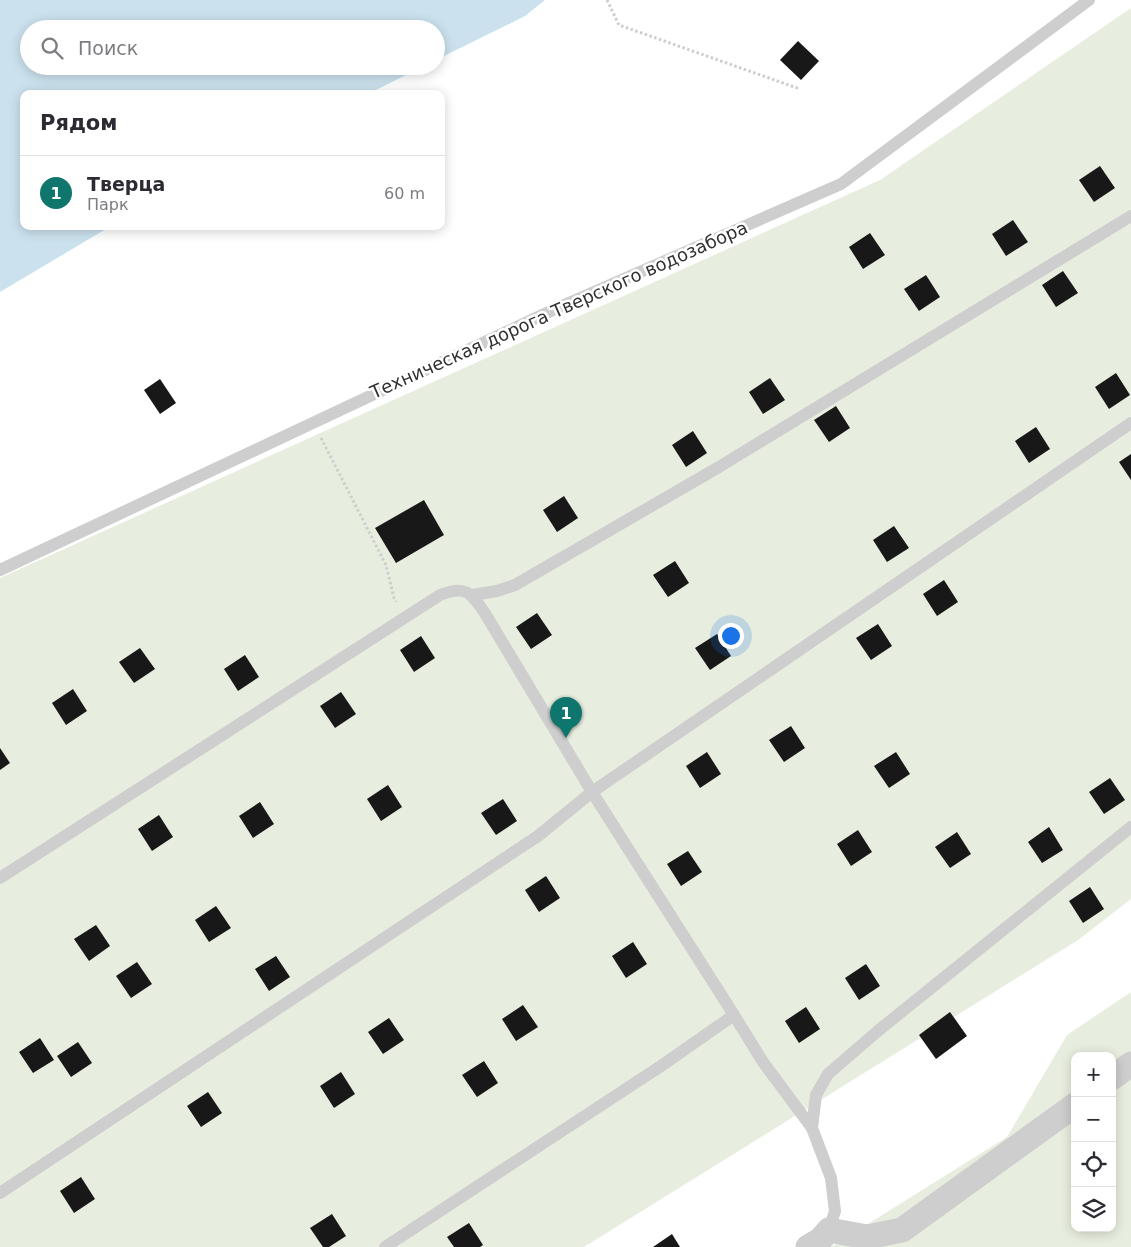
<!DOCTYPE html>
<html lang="ru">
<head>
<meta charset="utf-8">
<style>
	:root { --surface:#fff; --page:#f2f2f3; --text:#2b2b33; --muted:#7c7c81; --line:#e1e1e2; --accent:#0f766e }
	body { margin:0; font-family:"DejaVu Sans",sans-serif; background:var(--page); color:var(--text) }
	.controls { position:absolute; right:15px; bottom:15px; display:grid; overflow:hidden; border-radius:10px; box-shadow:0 2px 12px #0003 }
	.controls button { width:45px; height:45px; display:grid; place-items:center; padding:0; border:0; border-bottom:1px solid var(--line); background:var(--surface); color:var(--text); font:25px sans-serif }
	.you { position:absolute; left:730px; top:635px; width:18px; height:18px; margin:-12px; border:4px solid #fff; border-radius:50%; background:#1a73e8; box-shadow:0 0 0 8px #1a73e833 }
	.badge { display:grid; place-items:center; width:32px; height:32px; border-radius:50%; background:var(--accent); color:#fff; font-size:16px; font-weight:700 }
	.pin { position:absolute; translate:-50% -41px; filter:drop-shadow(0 1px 2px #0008) }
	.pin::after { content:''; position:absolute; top:26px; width:18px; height:15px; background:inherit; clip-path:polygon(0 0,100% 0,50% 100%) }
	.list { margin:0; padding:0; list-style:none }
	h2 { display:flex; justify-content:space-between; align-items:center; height:65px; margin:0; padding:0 20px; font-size:21px }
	h2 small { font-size:16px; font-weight:400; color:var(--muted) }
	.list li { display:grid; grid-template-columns:32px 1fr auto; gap:15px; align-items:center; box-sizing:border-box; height:75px; padding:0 20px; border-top:1px solid var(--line) }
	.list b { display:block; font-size:19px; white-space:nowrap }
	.list p { margin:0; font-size:16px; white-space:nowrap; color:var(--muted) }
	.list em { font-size:16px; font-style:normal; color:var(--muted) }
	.icon { flex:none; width:28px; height:28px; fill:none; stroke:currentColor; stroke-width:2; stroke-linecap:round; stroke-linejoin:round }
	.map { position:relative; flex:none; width:1131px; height:1247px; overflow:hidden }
	.search { position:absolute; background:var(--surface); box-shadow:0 2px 12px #0003; left:20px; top:20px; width:425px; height:55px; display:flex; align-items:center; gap:12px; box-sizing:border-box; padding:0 18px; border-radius:28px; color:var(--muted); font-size:19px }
	.panel { position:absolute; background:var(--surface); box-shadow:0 2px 12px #0003; left:20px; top:90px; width:425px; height:140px; border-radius:10px }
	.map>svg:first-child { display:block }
</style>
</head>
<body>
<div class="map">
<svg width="1131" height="1247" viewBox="0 0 1131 1247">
	<rect width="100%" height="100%" fill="#fff"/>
	<g fill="#e8eedf" fill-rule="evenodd">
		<polygon points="1131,8 1131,899 1078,940 584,1247 0,1247 0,578 880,180"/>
		<path d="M 1131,992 L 1131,1247 L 831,1247 L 1007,1137 L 1067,1035 ZM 1075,1056 L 1112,1056 L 1112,1228 L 1075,1228 Z"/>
	</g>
	<polygon fill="#cbe2ee" points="0,0 545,0 525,16 436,60 436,29 29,29 29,66 424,66 368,94 24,94 24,226 111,226 0,292"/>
	<g fill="#181818">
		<polygon points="798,41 819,61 801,80 780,60"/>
		<polygon points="1100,166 1115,188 1094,202 1079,180"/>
		<polygon points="1013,220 1028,242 1006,256 992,234"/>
		<polygon points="870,233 885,255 863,269 849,247"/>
		<polygon points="1063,271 1078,293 1056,307 1042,285"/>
		<polygon points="926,275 940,297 919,311 904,289"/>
		<polygon points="1116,373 1130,395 1109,409 1095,387"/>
		<polygon points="770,378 785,400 763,414 749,392"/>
		<polygon points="160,379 176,403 160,414 144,390"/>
		<polygon points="836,406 850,428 829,442 814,420"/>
		<polygon points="1036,427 1050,449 1029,463 1015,441"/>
		<polygon points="693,431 707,453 686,467 672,445"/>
		<polygon points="1131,454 1131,480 1119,462"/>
		<polygon points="564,496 578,518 557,532 543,510"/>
		<polygon points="424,500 444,535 396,563 375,528"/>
		<polygon points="894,526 909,548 887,562 873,540"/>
		<polygon points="675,561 689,583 668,597 653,575"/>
		<polygon points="944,580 958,602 937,616 923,594"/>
		<polygon points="537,613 552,635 531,649 516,627"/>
		<polygon points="878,624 892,646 871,660 856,638"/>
		<polygon points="717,634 731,656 710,670 695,648"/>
		<polygon points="421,636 435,658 414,672 400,650"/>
		<polygon points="140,648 155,669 134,683 119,662"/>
		<polygon points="245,655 259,677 238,691 224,669"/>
		<polygon points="73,689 87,711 66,725 52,703"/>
		<polygon points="341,692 356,714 335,728 320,706"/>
		<polygon points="791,726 805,748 784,762 769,740"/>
		<polygon points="0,748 10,763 0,770"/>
		<polygon points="707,752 721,774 700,788 686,766"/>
		<polygon points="896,752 910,774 889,788 874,766"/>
		<polygon points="1110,778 1125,800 1104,814 1089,792"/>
		<polygon points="388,785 402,807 381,821 367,799"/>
		<polygon points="503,799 517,821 496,835 481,813"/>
		<polygon points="260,802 274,824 253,838 239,816"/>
		<polygon points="159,815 173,837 152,851 138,829"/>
		<polygon points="1049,827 1063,850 1042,863 1028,842"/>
		<polygon points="858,830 872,852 851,866 837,844"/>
		<polygon points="957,832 971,854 950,868 935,847"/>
		<polygon points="688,851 702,872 681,886 667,864"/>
		<polygon points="546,876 560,898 539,912 525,890"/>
		<polygon points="1090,887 1104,909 1083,923 1069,901"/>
		<polygon points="216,906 231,928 209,942 195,920"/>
		<polygon points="96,925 110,946 89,961 74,939"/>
		<polygon points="633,942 647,964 626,978 612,956"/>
		<polygon points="276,956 290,977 269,991 255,969"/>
		<polygon points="137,962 152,984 131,998 116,976"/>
		<polygon points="866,964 880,986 859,1000 845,978"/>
		<polygon points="523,1005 538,1027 516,1041 502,1019"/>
		<polygon points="806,1007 820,1029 799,1043 785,1021"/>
		<polygon points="950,1012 967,1036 936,1059 919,1035"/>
		<polygon points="389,1018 404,1040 383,1054 368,1032"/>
		<polygon points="40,1038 54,1060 33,1073 19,1052"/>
		<polygon points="78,1042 92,1063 71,1077 57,1056"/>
		<polygon points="484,1061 498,1083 477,1097 462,1075"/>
		<polygon points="341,1072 355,1094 334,1108 320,1086"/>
		<polygon points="208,1092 222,1113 201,1127 187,1106"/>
		<polygon points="81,1177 95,1199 74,1213 60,1191"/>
		<polygon points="332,1214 346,1236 329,1247 323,1247 310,1228"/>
		<polygon points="469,1223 483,1245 480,1247 454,1247 447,1237"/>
		<polygon points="672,1234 680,1247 653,1247"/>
	</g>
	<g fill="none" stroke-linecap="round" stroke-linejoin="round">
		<g stroke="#cecece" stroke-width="3" stroke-dasharray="2.5 2.5" stroke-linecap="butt">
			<polyline points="607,0 619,25 800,89"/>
			<polyline points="321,438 386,565 394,598 396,602"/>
		</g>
		<g stroke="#cecece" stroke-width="12">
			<polyline points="0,570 553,310 841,184 1089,0"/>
			<polyline points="472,595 497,591 515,585 719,467 1131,216"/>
			<path d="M 0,878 L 440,595 C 467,584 472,594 486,615 L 592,792 L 734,1015 L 763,1062 L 812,1128 L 831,1178 L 835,1211 L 829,1230"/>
			<polyline points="812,1128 816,1095 828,1074 879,1030 1131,827"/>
			<polyline points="0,1193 538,836 592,792 1131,423"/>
			<polyline points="385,1247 661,1066 734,1015"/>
		</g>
		<g stroke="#cecece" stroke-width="25">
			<polyline points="1112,1078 1131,1064"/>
			<polyline points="808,1247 820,1240 829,1230 867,1237 902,1230 1075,1105"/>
		</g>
	</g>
	<g text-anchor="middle" stroke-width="5" stroke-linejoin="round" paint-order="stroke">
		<g font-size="18" fill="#313131" stroke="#fff">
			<text transform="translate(559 310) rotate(-24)" y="6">Техническая дорога Тверского водозабора</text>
		</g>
	</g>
</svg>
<div class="controls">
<button>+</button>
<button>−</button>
<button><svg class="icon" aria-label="locate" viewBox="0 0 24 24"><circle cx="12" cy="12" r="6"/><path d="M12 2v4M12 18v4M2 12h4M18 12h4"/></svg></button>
<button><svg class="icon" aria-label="layers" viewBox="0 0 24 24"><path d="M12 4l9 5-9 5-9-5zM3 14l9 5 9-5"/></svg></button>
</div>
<div class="you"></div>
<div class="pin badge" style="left:566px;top:738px">1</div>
<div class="search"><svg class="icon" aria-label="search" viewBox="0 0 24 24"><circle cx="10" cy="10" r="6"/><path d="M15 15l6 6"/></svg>Поиск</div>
<section class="panel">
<h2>Рядом<small></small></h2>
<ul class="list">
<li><span class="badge">1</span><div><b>Тверца</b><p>Парк</p></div><em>60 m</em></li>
</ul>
</section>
</div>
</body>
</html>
